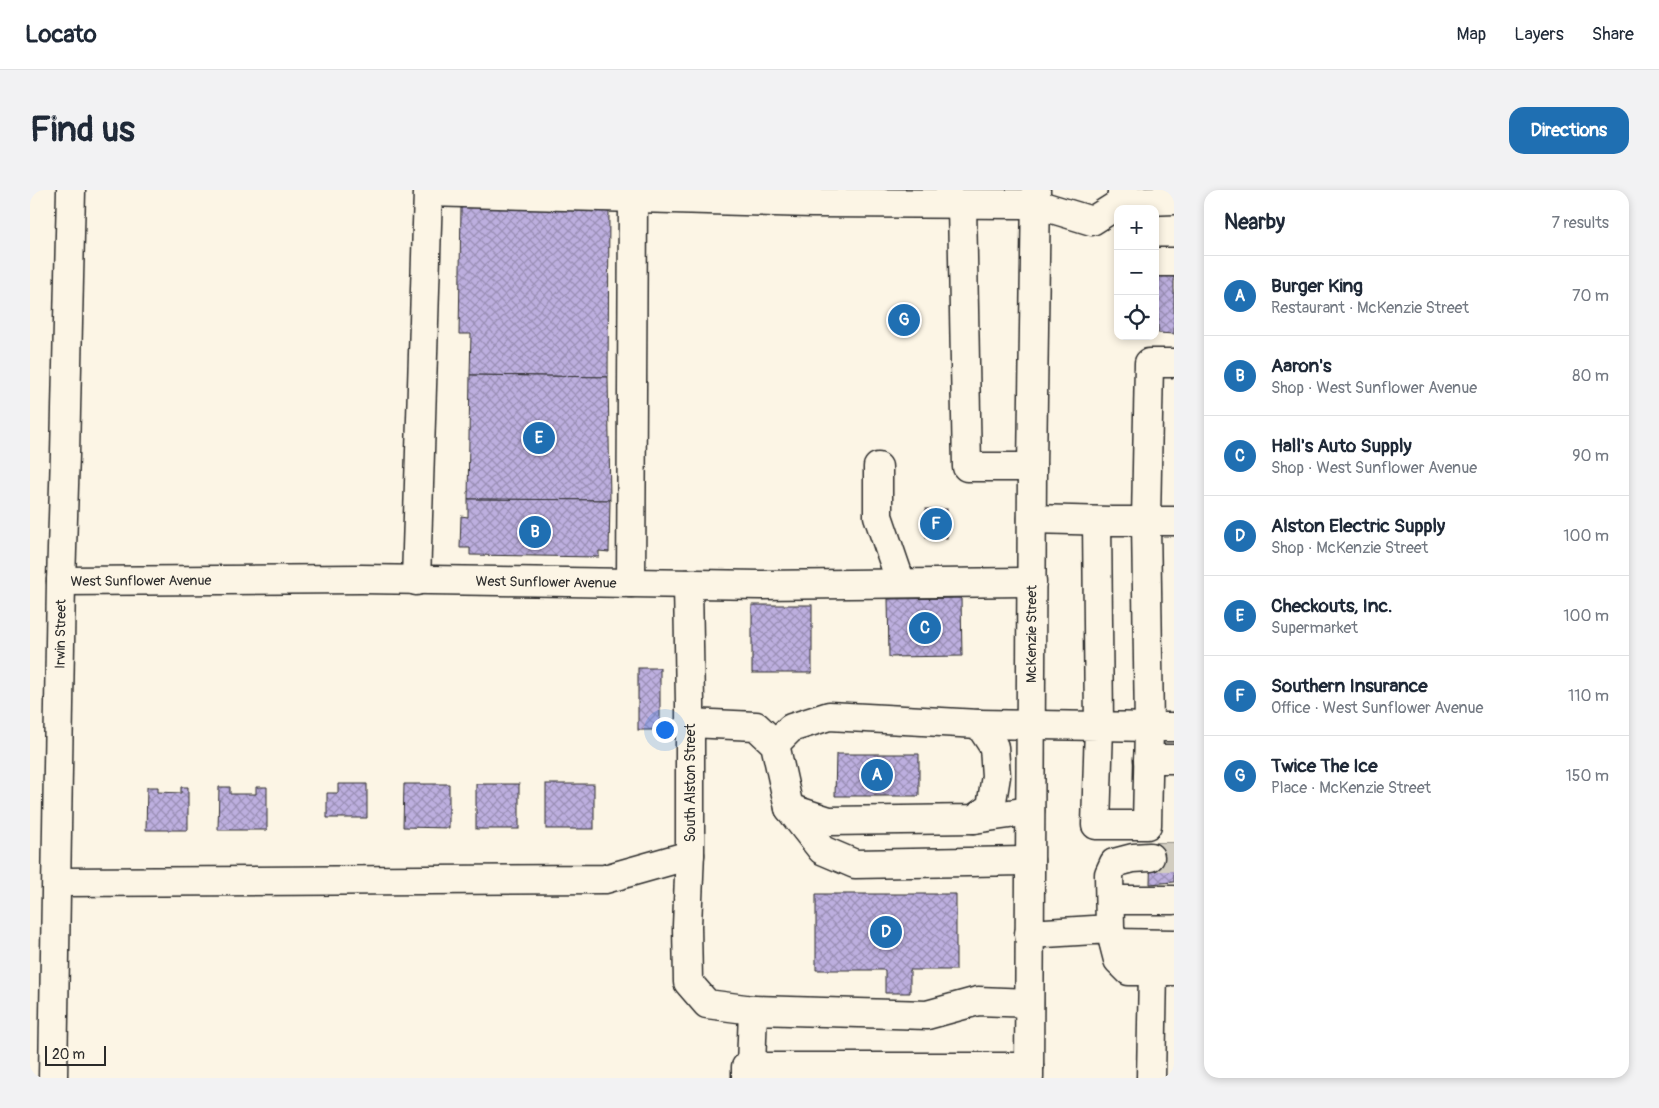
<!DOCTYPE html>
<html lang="en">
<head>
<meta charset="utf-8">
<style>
	:root { --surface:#fff; --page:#f2f2f3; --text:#1f2937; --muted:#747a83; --line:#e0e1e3; --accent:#1f6fb2 }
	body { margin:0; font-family:Pangolin,sans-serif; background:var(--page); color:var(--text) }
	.controls { position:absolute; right:15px; top:15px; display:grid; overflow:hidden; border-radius:10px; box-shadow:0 2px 8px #0003 }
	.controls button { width:45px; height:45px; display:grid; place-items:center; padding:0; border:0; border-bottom:1px solid var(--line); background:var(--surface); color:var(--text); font:25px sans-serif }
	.scale { position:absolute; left:15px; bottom:12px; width:61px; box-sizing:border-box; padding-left:5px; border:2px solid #2b2b2b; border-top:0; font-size:14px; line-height:18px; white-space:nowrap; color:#2b2b2b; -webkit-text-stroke:4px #fcf5e5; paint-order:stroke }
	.you { position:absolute; left:634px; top:539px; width:18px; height:18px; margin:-12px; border:4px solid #fff; border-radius:50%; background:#1a73e8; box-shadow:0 0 0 8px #1a73e833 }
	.badge { display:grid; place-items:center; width:32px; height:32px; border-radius:50%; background:var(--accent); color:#fff; font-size:16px; font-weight:700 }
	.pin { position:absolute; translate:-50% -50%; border:2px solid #fff; box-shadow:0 1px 5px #0006 }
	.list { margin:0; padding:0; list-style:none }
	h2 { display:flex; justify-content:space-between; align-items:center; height:65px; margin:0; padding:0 20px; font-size:21px }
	h2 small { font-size:16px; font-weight:400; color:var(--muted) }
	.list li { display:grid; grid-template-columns:32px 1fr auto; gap:15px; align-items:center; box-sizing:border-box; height:80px; padding:0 20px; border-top:1px solid var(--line) }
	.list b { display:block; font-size:19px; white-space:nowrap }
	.list p { margin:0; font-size:16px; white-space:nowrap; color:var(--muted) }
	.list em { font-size:16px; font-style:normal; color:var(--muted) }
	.icon { flex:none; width:28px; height:28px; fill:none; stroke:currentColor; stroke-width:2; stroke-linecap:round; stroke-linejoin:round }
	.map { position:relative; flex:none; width:1144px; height:888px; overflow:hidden; border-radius:15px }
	header { display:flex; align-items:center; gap:30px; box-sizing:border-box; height:70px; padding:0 25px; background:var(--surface); border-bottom:1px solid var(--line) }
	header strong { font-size:24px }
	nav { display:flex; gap:28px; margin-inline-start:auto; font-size:18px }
	.intro { display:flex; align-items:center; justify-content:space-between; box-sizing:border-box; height:120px; padding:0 30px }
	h1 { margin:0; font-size:35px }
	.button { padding:12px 22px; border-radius:15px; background:var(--accent); color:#fff; font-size:18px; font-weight:700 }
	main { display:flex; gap:30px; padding:0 30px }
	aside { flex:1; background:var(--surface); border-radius:15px; box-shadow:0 2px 8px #0003 }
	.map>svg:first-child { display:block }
</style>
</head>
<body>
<header>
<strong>Locato</strong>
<nav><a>Map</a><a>Layers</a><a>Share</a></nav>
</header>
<div class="intro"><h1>Find us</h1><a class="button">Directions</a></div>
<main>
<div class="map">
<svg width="1144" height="888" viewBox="0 0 1144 888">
	<defs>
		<pattern id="building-cross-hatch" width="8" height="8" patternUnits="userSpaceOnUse" patternTransform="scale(1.25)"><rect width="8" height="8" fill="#bdafdf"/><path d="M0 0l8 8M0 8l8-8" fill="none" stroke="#9a8fb5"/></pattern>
	</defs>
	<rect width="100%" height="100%" fill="#fcf5e5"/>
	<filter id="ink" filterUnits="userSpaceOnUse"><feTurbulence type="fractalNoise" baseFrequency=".02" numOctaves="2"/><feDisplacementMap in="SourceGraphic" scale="10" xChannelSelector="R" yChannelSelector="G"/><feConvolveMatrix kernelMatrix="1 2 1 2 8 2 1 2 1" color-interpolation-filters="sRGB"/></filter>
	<g filter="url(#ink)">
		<g fill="url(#building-cross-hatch)" stroke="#2b2b2b">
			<polygon points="431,17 579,19 578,187 440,185 441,144 429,144"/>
			<polygon points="1129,75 1144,75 1144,144 1128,143"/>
			<polygon points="886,124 885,134 862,135 862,125"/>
			<polygon points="440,185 578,187 580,310 438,309"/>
			<polygon points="438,309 580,310 579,362 569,361 569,367 440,365 440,358 430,358 431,326 438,327"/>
			<rect x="896" y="319" width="21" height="29"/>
			<polygon points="931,408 932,466 859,467 858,409"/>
			<rect x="722" y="415" width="60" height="68"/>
			<rect x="608" y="478" width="22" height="62"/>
			<polygon points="806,564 889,564 889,606 805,606"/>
			<polygon points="308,594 337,594 337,628 297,628 297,603 308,603"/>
			<polygon points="374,594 419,594 419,638 373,637"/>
			<rect x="446" y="594" width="43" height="45"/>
			<rect x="516" y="594" width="48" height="45"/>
			<polygon points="117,597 128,597 128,602 151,603 151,597 158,597 158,640 116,640"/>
			<polygon points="189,597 200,597 200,604 226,604 226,597 237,597 237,640 188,640"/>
			<polygon points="1121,653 1144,653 1144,692 1120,694"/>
			<polygon points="786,704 926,704 926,780 880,780 880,803 855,803 855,780 786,780"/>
		</g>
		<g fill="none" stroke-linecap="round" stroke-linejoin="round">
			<polyline stroke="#d2cdc0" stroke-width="28" stroke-dasharray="28 14" stroke-linecap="butt" points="1120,667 1144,667"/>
			<defs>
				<g id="minor">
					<polyline points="1092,0 1092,12 1144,10"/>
					<polyline points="932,15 937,277 1002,277"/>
					<polyline points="1125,72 1144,72"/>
					<polyline points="848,277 848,326 871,393"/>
					<polyline points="1002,329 1081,331 1144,331"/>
					<polyline points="1067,331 1069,536 1119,537 1116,331 1119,173 1144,173"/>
					<path id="s1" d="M 31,391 L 331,389 L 731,395 L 1002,392"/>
					<polyline points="386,391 398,2 782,13 1006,14 1062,31 1092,12"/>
					<polyline points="601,393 603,9"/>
					<polyline points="658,394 660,514 660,661 657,736 658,792 677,814 723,820"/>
					<polyline points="660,533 726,536 745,554 759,618 792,660 825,674 1000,671"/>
					<polyline points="949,534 1069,536 1066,635 1117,635 1119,537 1144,537"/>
					<polyline points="745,554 761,538 799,526 949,534 964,557 966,586 961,617 944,629 799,631 759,618"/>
					<polyline points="1118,569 1144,569"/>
					<polyline points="944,629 1000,621"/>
					<polyline points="27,692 575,689 660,665"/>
					<polyline points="1080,710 1144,710"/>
					<polyline points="1080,739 1079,684 1084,673 1103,668 1120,667"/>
					<polyline points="999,744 1080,739 1088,770 1099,781 1144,781"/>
					<polyline points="1084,753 1144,754"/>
					<polyline points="721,877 723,820 897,825 948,811 999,813"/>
					<path id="s2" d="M 23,888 L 31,391 L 35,264 L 41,0"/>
					<polyline points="716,888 716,877 999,877"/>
					<polyline points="1121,888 1123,781"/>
				</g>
				<g id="major">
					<path id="s3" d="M 999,888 L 1002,277 L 1006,0"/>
				</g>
			</defs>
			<use href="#minor" stroke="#2b2b2b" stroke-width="31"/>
			<use href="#major" stroke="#2b2b2b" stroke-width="31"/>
			<use href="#minor" stroke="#fcf5e5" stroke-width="28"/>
			<use href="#major" stroke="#fcf5e5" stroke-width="28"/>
		</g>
	</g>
	<g text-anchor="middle" stroke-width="4" stroke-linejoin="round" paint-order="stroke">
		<g font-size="14" fill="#2b2b2b" stroke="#fcf5e5">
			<text dy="5" stroke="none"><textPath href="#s1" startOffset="80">West Sunflower Avenue</textPath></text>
			<text dy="5" stroke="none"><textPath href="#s1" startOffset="485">West Sunflower Avenue</textPath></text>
			<text dy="5" stroke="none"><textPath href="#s2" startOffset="444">Irwin Street</textPath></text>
			<text dy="5" stroke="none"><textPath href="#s3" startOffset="444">McKenzie Street</textPath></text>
			<text transform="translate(660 593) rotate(-90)" y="5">South Alston Street</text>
		</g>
	</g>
</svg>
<div class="controls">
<button>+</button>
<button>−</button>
<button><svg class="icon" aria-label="locate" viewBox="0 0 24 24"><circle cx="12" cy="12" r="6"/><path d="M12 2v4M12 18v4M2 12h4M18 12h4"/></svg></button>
</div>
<div class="scale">20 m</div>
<div class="you"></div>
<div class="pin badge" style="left:847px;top:585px">A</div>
<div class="pin badge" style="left:505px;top:342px">B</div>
<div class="pin badge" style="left:895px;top:438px">C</div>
<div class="pin badge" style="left:856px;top:742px">D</div>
<div class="pin badge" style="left:509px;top:248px">E</div>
<div class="pin badge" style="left:906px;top:334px">F</div>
<div class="pin badge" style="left:874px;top:130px">G</div>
</div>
<aside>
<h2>Nearby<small>7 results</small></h2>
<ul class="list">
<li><span class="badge">A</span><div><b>Burger King</b><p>Restaurant · McKenzie Street</p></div><em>70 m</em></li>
<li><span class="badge">B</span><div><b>Aaron's</b><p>Shop · West Sunflower Avenue</p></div><em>80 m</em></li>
<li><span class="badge">C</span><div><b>Hall's Auto Supply</b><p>Shop · West Sunflower Avenue</p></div><em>90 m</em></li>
<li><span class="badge">D</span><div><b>Alston Electric Supply</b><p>Shop · McKenzie Street</p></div><em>100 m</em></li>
<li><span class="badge">E</span><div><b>Checkouts, Inc.</b><p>Supermarket</p></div><em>100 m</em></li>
<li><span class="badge">F</span><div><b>Southern Insurance</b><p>Office · West Sunflower Avenue</p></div><em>110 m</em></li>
<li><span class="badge">G</span><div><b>Twice The Ice</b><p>Place · McKenzie Street</p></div><em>150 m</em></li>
</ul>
</aside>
</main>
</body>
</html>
